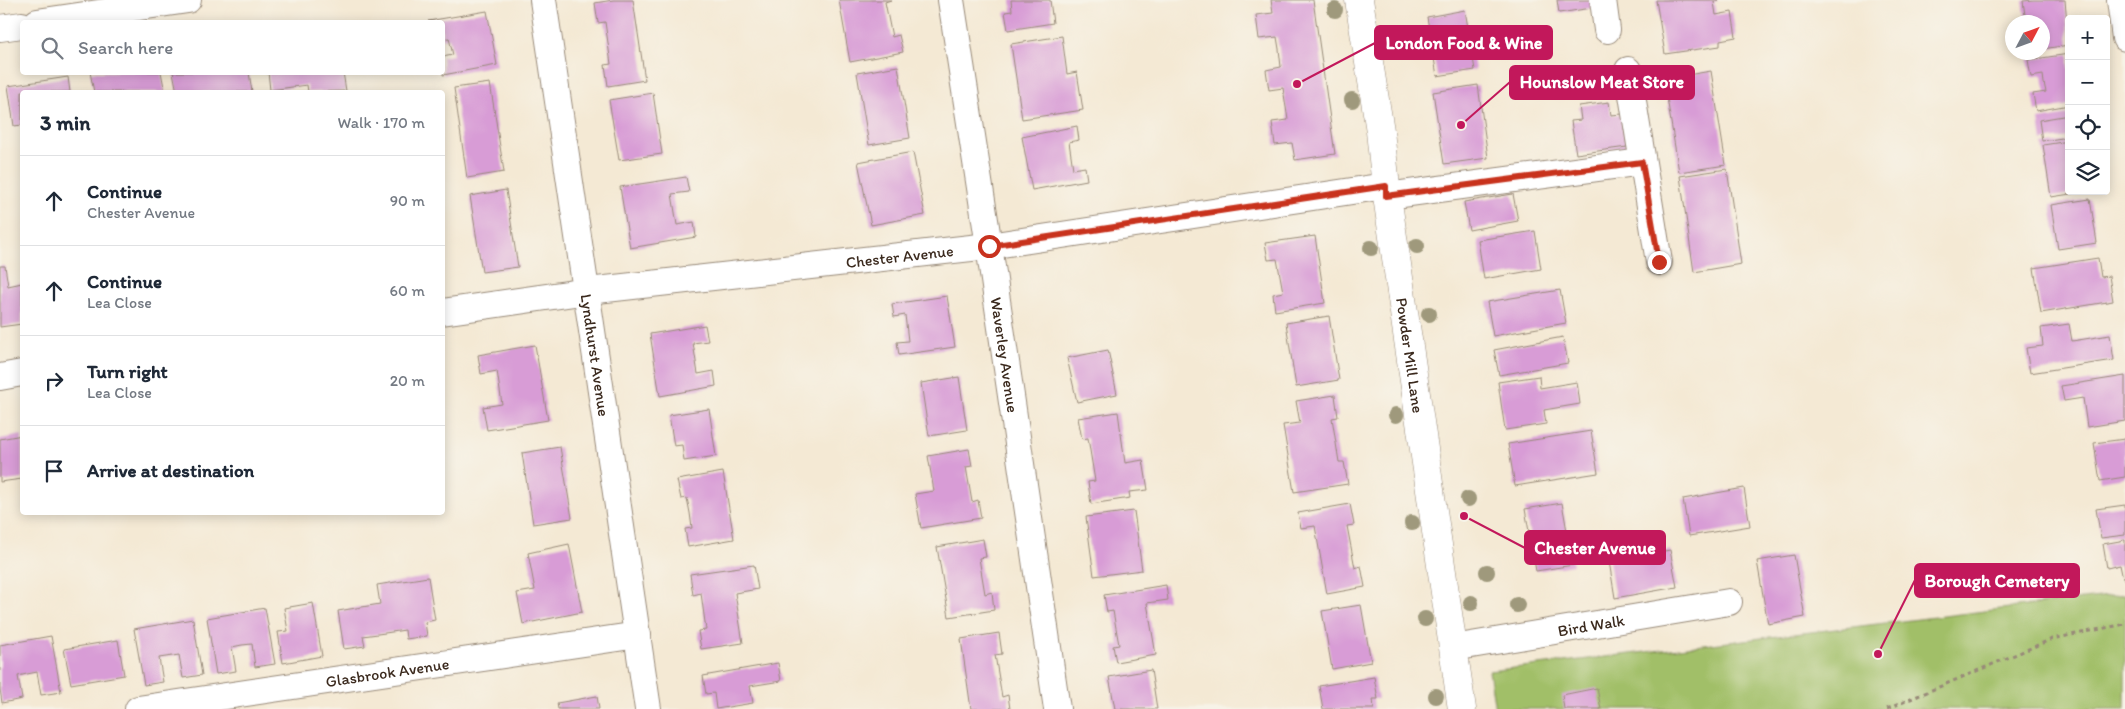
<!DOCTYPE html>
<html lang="en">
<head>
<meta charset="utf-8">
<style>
	:root { --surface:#fff; --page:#f6f6f7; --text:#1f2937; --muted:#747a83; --line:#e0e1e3 }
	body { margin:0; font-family:Itim,sans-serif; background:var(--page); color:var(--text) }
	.controls { position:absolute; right:15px; top:15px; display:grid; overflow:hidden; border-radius:5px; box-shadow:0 2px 12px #0003 }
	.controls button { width:45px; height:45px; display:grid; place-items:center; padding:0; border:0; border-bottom:1px solid var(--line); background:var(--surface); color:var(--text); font:25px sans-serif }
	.compass { position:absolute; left:2005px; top:15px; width:45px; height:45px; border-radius:50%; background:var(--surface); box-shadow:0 2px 12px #0003; rotate:49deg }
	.stop { position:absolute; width:15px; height:15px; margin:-11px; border:4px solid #c8321e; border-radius:50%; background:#fff }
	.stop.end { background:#c8321e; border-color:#fff; box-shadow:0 1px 5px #0008 }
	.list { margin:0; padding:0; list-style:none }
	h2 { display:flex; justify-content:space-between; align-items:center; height:65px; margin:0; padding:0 20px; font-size:21px }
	h2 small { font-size:16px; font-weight:400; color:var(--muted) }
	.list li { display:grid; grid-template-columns:32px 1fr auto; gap:15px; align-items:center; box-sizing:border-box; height:90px; padding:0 20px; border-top:1px solid var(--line) }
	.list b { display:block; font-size:19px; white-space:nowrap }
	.list p { margin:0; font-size:16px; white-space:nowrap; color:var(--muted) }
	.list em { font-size:16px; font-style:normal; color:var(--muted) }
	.icon { flex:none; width:28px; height:28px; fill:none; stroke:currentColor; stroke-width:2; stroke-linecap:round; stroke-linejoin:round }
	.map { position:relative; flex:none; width:2125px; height:709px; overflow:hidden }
	.search { position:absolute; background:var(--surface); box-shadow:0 2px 12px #0003; left:20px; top:20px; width:425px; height:55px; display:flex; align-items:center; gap:12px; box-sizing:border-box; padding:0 18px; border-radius:5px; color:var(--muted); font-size:19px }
	.panel { position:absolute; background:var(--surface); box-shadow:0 2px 12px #0003; left:20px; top:90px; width:425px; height:425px; border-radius:5px }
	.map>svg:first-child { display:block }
</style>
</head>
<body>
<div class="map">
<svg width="2125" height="709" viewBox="0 0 2125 709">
	<rect width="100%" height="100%" fill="#f7f3e8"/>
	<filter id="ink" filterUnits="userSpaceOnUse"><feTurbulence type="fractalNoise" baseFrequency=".02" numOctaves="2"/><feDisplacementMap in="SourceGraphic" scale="10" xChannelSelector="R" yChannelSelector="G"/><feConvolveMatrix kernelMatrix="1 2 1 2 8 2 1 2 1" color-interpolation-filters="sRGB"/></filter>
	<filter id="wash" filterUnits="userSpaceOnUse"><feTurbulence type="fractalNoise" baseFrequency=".0096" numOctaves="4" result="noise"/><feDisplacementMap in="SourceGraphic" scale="20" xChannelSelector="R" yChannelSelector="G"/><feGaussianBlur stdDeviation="1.12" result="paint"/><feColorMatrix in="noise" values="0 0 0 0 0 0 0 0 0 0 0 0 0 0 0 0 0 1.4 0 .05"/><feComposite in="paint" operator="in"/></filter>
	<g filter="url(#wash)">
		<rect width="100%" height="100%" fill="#f4e9d4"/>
		<polygon fill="#a1bf67" stroke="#6e7442" points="2125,594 2125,709 1495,709 1489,671"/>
		<g id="blocks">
			<g fill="#d89cd6">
				<polygon points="613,0 633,0 645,80 608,86 605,65 611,64 605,22 598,23 595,3"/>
				<polygon points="839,0 891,0 885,2 892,37 899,35 903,52 850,62"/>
				<polygon points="1011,0 1050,0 1053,23 1008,30 1005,12 1012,11"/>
				<polygon points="1271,0 1313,0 1335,154 1295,160 1292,143 1275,145 1272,122 1288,120 1283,88 1269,90 1266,70 1281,67 1279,49 1277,37 1259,39 1256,15 1273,13"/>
				<polygon points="1557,0 1591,0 1592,8 1559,13"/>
				<polygon points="1656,0 1719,0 1714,2 1716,15 1732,12 1736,37 1720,40 1720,46 1665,54"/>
				<polygon points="2033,0 2065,0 2069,45 2042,49 2042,22 2026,22 2023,1"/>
				<polygon points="1465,10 1475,70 1437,76 1427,17"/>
				<polygon points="487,11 497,65 443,75 442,57 453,55 449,38 442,39 442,22 428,21"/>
				<polygon points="1062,36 1067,74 1077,72 1083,110 1022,119 1011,44"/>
				<polygon points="2069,54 2069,105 2036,111 2033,94 2046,92 2044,83 2043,75 2031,77 2028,60"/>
				<polygon points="898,66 910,138 869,145 857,73"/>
				<polygon points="1711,71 1726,165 1679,172 1664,79"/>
				<polygon points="90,72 161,72 165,92 94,92"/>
				<polygon points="173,72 249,72 252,92 177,92"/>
				<polygon points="268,72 343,72 346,91 308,92 307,85 270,90"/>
				<polygon points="68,77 70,92 22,92 22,125 14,126 8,86"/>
				<polygon points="490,83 504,172 467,178 454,88"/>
				<polygon points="1478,85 1488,158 1444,164 1433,92"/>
				<polygon points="653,93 662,154 619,160 609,100"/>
				<polygon points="1609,102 1611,115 1622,114 1627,147 1576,154 1571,121 1581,120 1579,106"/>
				<polygon points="2069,115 2069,137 2042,141 2039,120"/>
				<polygon points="1077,126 1079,140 1069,142 1073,169 1085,167 1087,180 1032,190 1022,137"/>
				<polygon points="2069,141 2069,191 2084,192 2051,197 2043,145"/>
				<polygon points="913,152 925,215 871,225 858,162"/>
				<polygon points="1727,169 1741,264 1694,272 1680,176"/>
				<polygon points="686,177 689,192 672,194 677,225 694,222 696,237 630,248 620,187"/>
				<polygon points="506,190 518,267 482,272 470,196"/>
				<polygon points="1513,194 1518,221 1469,230 1464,202"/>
				<polygon points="2090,199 2097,243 2058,249 2051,205"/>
				<polygon points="1535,231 1541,269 1484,279 1478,240"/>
				<polygon points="1315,236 1325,303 1275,311 1273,294 1283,292 1277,259 1268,260 1265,243"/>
				<polygon points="2098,258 2101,277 2109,276 2113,301 2041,313 2034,268"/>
				<polygon points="0,266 5,266 8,286 22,283 22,324 0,327"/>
				<polygon points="1560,290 1566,323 1493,336 1487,302"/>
				<polygon points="947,296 955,347 899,355 897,342 908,341 905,315 894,317 892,304"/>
				<polygon points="1329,316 1339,380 1296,387 1286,323"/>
				<polygon points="2069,324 2072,341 2110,335 2114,360 2030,373 2026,348 2043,346 2041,328"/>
				<polygon points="705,325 708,341 693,343 698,374 714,371 716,386 660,396 650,334"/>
				<polygon points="1563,337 1568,363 1499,375 1494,350"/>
				<polygon points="535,345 548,420 487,430 483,407 502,404 497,371 481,374 478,355"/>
				<polygon points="1108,350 1117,394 1077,402 1067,358"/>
				<polygon points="1539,376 1540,388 1577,382 1580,404 1544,410 1546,424 1505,430 1498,382"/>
				<polygon points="2125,376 2125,421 2087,427 2083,398 2064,401 2061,386"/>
				<polygon points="959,377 967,430 929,436 921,383"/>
				<polygon points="1335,395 1338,417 1332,418 1339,462 1344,462 1348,484 1294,492 1283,425 1300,423 1296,401"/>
				<polygon points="709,409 716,456 684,461 682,445 674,446 669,415"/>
				<polygon points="1118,412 1125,463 1143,460 1148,490 1129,492 1130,498 1091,504 1088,482 1095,481 1088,438 1082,439 1078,418"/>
				<polygon points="1591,431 1598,473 1515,486 1508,444"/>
				<polygon points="22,435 22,479 0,482 0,439"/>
				<polygon points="2125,439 2125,477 2100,481 2094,443"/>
				<polygon points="560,447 572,518 533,524 522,453"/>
				<polygon points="969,449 972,466 966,467 972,502 978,500 981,518 921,528 915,494 934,491 928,456"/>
				<polygon points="723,472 734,539 688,547 685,529 692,528 690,513 687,498 681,499 677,480"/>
				<polygon points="1744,488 1750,526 1689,536 1683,499"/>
				<polygon points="1562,503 1573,565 1536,571 1525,509"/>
				<polygon points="1350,504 1354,525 1347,526 1355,568 1361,566 1365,587 1327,594 1315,526 1301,528 1298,513"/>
				<polygon points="2125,505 2125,535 2101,538 2096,509"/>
				<polygon points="1134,511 1142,570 1094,576 1086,517"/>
				<polygon points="983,539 986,557 979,558 985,594 992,592 994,610 949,617 937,547"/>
				<polygon points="2125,540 2125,579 2123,579 2120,565 2107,568 2103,544"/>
				<polygon points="569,544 582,612 523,624 517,593 535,590 528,553"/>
				<polygon points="1670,550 1677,587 1615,598 1609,561"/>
				<polygon points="1794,555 1805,617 1768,624 1757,561"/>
				<polygon points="754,565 758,589 735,593 743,643 701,649 698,631 706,630 701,593 693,595 690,574"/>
				<polygon points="428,577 435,620 425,622 427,636 406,639 405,630 385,633 363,636 365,646 344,649 338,611 380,604 377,585"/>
				<polygon points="1166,585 1168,600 1147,603 1156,655 1116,662 1113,646 1119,645 1113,611 1107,612 1104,595"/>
				<polygon points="313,603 322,656 283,663 278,632 288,631 284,608"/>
				<polygon points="1361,605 1371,662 1332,669 1322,611"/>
				<polygon points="265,608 275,664 255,667 252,644 242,645 232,647 236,671 216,674 207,618"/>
				<polygon points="193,619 202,675 183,678 179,655 159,658 163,682 144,685 134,629"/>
				<polygon points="999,633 1002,654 995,655 1002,697 1008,695 1010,709 971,709 961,639"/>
				<polygon points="51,636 61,692 41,695 37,672 27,674 18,676 22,699 2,703 0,689 0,645"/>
				<polygon points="118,640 124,675 71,684 64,649"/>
				<polygon points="778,663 781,681 750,686 753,703 716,709 714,693 706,694 703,676"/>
				<polygon points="1151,670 1157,709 1115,709 1109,677"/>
				<polygon points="1374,677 1378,699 1373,699 1374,709 1323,709 1319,686"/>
				<polygon points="1597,688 1601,709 1564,709 1562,695"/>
				<polygon points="597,696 599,709 558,709 557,703"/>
			</g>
		</g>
	</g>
	<g filter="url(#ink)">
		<use href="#blocks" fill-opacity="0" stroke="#988a79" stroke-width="1"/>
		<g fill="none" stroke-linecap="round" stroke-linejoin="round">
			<defs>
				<g id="street">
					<path id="s1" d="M 543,0 L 648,709"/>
					<path id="s2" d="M 951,0 L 989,246 L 1057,709"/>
					<polyline points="1603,0 1607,30"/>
					<polyline points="2120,0 2125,38"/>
					<polyline points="37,22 188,0"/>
					<polyline points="0,28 22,25"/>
					<polyline points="1628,70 1659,262"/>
					<polyline points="1387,196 1642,162"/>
					<path id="s3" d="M 442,312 L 588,291 L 989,246 L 1385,186"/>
					<polyline points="0,377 22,373"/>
					<path id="s4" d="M 1453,648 L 1729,602"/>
					<path id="s5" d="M 138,709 L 638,635"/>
				</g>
				<g id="secondary">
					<path id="s6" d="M 1359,0 L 1380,131 L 1387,196 L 1462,709"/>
				</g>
			</defs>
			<use href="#street" stroke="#988a79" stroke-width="28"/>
			<use href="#secondary" stroke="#988a79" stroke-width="29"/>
			<polyline stroke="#988a79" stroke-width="3" stroke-dasharray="4 4" stroke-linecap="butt" points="1887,709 2052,639 2125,624"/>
			<use href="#street" stroke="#fff" stroke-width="26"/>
			<use href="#secondary" stroke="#fff" stroke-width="28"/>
		</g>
		<g fill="#9f997c">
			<circle cx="1335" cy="10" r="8"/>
			<circle cx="1352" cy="100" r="8"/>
			<circle cx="1417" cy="246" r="8"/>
			<circle cx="1371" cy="248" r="8"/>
			<circle cx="1429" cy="314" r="8"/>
			<circle cx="1396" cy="415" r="8"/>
			<circle cx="1468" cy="499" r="8"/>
			<circle cx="1412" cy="523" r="8"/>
			<circle cx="1487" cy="572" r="8"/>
			<circle cx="1471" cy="603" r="8"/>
			<circle cx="1517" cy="605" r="8"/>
			<circle cx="1425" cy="619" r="8"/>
			<circle cx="1436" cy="696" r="8"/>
		</g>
	</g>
	<g fill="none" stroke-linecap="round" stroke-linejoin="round" filter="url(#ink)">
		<polyline stroke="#c8321e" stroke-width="6" points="989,246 1386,186 1386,196 1642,162 1659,262"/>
	</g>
	<g text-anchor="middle" stroke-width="4" stroke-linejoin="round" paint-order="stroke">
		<g font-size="16" fill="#3b2a1e" stroke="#f7f3e8">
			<text dy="6" stroke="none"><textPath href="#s3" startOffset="461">Chester Avenue</textPath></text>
			<text dy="6" stroke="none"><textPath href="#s1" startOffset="359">Lyndhurst Avenue</textPath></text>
			<text dy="6" stroke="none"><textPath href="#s2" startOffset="359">Waverley Avenue</textPath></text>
			<text dy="6" stroke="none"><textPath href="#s6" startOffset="359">Powder Mill Lane</textPath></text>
			<text dy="6" stroke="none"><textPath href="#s4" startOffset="140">Bird Walk</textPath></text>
			<text dy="6" stroke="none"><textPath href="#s5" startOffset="252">Glasbrook Avenue</textPath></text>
		</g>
	</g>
	<path fill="none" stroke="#c2185b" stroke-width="2" d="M1297 84L1375 43M1461 125L1510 82M1464 516L1525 548M1878 654L1915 580"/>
	<g fill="#c2185b" stroke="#f7f3e8" stroke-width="2">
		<circle cx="1297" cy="84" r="5"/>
		<circle cx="1461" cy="125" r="5"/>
		<circle cx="1464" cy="516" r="5"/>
		<circle cx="1878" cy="654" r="5"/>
	</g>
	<g fill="#c2185b" stroke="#c2185b" stroke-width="2">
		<rect x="1375" y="26" width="177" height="33" rx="5"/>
		<rect x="1510" y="66" width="184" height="33" rx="5"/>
		<rect x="1525" y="531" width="140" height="33" rx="5"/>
		<rect x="1915" y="564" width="164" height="33" rx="5"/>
	</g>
	<g font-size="18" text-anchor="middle" font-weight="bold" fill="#fff">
		<text x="1464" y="49">London Food &amp; Wine</text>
		<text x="1602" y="88">Hounslow Meat Store</text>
		<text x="1595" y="554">Chester Avenue</text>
		<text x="1997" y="587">Borough Cemetery</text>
	</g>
</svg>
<div class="controls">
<button>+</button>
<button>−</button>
<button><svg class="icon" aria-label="locate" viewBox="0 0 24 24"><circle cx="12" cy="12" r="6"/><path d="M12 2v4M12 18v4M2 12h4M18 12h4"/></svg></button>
<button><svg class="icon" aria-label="layers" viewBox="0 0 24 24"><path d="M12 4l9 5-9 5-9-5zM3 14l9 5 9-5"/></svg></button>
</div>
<svg class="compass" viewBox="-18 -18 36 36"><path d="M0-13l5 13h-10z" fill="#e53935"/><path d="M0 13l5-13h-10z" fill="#747a83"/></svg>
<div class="stop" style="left:989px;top:246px"></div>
<div class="stop end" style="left:1659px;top:262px"></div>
<div class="search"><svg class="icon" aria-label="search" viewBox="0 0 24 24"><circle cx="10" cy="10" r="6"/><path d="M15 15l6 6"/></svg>Search here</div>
<section class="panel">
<h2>3 min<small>Walk · 170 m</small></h2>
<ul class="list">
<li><svg class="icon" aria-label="ahead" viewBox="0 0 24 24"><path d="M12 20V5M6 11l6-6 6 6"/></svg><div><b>Continue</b><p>Chester Avenue</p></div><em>90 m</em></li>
<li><svg class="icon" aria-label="ahead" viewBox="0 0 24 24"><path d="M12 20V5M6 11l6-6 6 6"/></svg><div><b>Continue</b><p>Lea Close</p></div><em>60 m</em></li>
<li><svg class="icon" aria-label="right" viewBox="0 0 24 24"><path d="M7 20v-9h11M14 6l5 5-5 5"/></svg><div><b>Turn right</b><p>Lea Close</p></div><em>20 m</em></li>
<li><svg class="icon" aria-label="arrive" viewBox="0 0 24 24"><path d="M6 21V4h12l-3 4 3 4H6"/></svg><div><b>Arrive at destination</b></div></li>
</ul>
</section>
</div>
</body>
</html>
